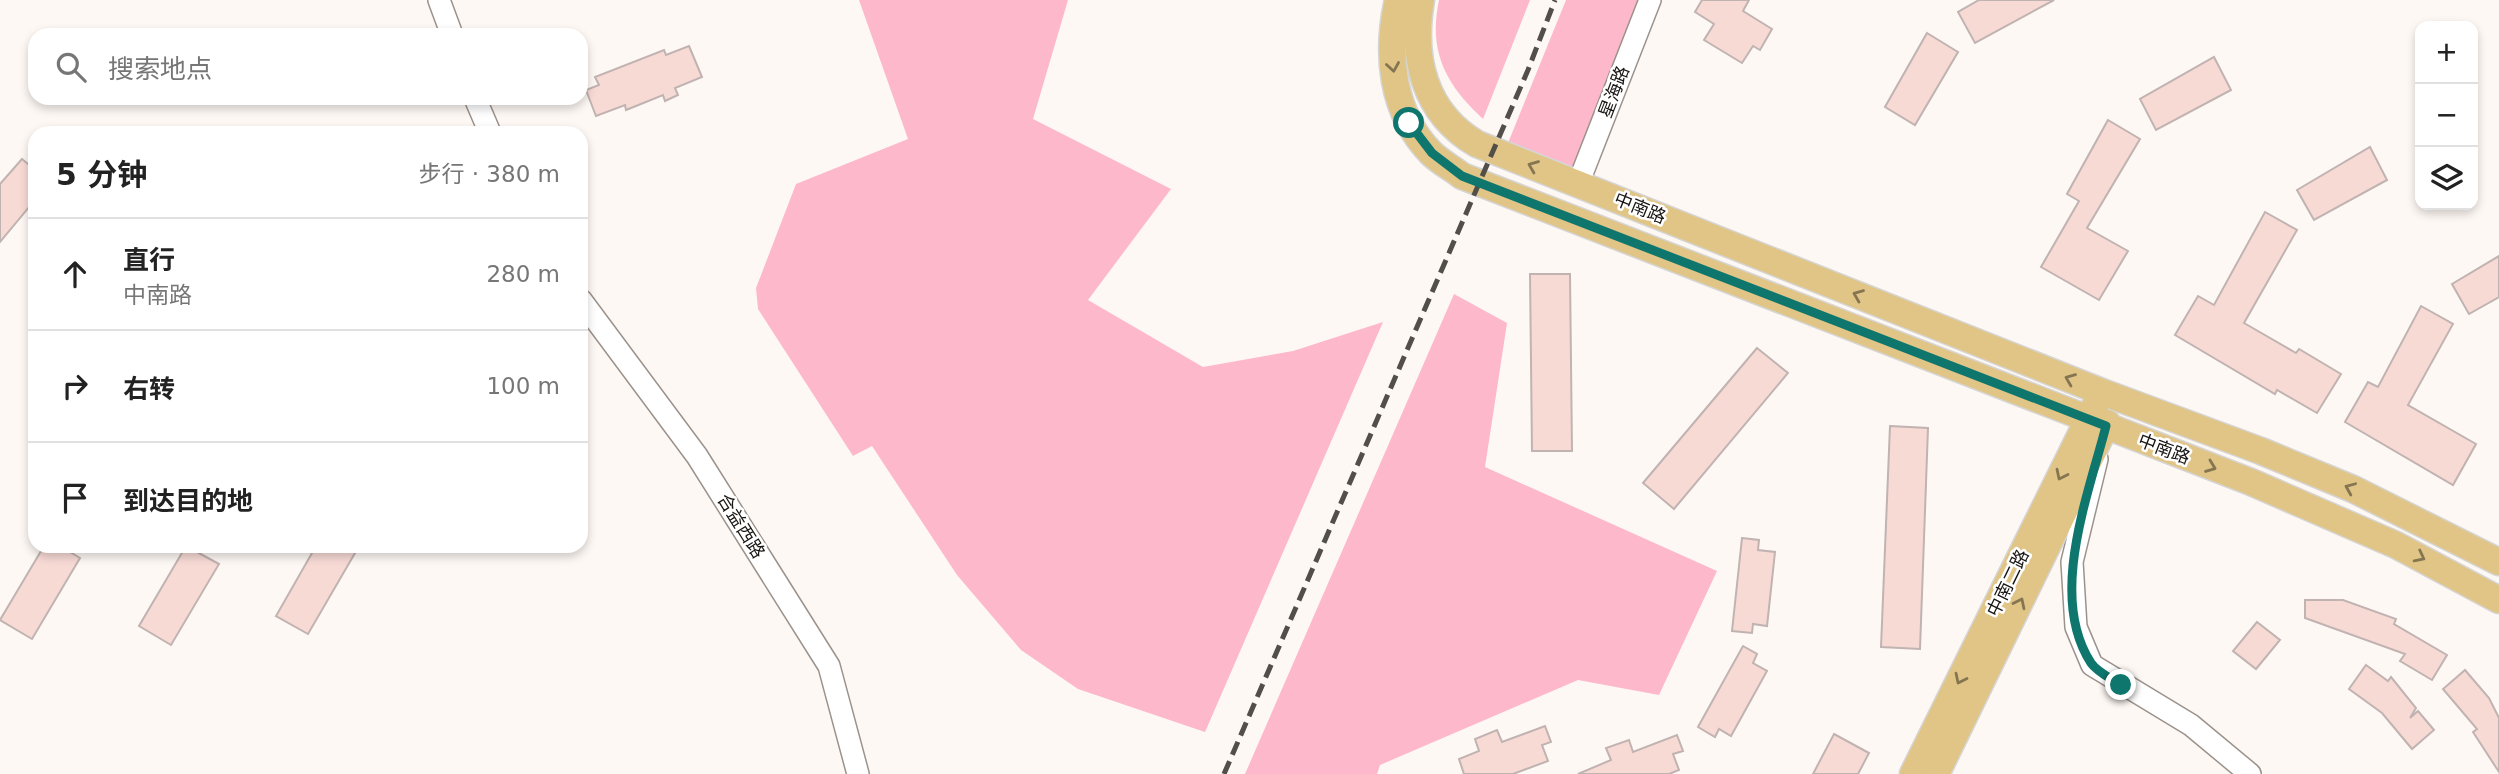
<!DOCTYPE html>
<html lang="zh">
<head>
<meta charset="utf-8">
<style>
	:root { --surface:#fff; --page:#f6f6f6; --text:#222; --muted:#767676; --line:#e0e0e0 }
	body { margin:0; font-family:"DejaVu Sans","Noto Sans SC",sans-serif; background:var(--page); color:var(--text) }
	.controls { position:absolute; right:21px; top:21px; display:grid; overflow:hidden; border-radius:14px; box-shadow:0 4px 10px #0003 }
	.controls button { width:63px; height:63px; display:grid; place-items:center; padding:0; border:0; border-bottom:2px solid var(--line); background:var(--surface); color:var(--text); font:35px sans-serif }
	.stop { position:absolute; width:21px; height:21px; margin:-16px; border:5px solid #0f766e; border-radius:50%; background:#fff }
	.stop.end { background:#0f766e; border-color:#fff; box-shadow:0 2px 7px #0008 }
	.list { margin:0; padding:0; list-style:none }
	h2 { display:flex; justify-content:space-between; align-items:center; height:91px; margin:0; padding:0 28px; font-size:30px }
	h2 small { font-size:23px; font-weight:400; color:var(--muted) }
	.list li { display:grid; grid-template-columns:46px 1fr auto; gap:21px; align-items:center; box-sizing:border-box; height:112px; padding:0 28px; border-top:2px solid var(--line) }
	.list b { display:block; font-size:26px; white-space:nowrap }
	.list p { margin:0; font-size:23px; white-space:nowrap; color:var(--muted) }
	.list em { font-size:23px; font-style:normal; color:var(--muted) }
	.icon { flex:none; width:38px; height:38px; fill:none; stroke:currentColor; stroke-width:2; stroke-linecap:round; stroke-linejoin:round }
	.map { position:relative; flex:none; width:2499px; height:774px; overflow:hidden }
	.search { position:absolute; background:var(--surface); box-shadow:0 4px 10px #0003; left:28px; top:28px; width:560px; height:77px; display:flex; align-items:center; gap:18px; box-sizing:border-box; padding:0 24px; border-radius:21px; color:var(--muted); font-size:26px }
	.panel { position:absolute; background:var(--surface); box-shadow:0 4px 10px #0003; left:28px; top:126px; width:560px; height:427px; border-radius:21px }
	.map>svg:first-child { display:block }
</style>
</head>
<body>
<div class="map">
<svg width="2499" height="774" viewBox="0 0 2499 774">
	<rect width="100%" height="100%" fill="#fef8f4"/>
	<g fill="#fdb8cc">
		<polygon points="859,0 1068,0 1033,119 1171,189 1088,300 1203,367 1293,351 1383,322 1205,732 1078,689 1021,650 957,575 872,446 853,456 758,309 756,288 796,184 908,139"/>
		<path d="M 1439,0 L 1530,0 L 1483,119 C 1446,85 1428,52 1439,0 Z"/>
		<polygon points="1566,0 1643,0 1578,170 1508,143"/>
		<polygon points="1454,294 1507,323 1485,467 1717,571 1659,695 1578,680 1380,765 1377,774 1245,774"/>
	</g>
	<g fill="#f8dad5" stroke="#c0b3b1" stroke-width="2">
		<polygon points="1702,0 1749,0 1743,11 1772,29 1760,50 1753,46 1742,63 1704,40 1714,24 1695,12"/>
		<polygon points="1979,0 2054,0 1975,43 1958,12"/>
		<polygon points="1927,33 1958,52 1915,125 1885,107"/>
		<polygon points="689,46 702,77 675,88 678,95 665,101 663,95 626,110 625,105 596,116 586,90 599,85 595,77 664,50 666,55"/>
		<polygon points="2214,57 2231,90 2156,130 2140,99"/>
		<polygon points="2108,120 2140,139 2087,228 2128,251 2099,300 2041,267 2079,201 2067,194"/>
		<polygon points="2370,147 2387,180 2314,220 2297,190"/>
		<polygon points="22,159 35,170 35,200 0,242 0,184"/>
		<polygon points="2265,212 2297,230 2244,323 2296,353 2299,349 2341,374 2317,413 2277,390 2275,394 2175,335 2198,296 2214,305"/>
		<polygon points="2499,256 2499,297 2469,314 2452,284"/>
		<polygon points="1530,274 1570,274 1572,451 1532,451"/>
		<polygon points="2421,306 2453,324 2408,405 2476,444 2453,485 2345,422 2368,382 2378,387"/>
		<polygon points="1757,348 1788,373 1674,509 1643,483"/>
		<polygon points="1890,426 1928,428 1920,649 1881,647"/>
		<polygon points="1742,538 1759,540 1758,550 1775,552 1767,626 1753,624 1752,633 1732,631"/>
		<polygon points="44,546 60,546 80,558 32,639 0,620"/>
		<polygon points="186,546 219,564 171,645 139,626"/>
		<polygon points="316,546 344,546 355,553 308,634 276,616"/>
		<polygon points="2305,600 2343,600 2396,619 2394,624 2447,655 2432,680 2400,661 2405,654 2305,618"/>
		<polygon points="2257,622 2280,640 2256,669 2233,651"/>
		<polygon points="1743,646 1757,654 1753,663 1767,671 1731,736 1719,729 1715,737 1698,727"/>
		<polygon points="2366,665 2388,681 2391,677 2416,708 2410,718 2418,711 2434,730 2412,749 2382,713 2349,689"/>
		<polygon points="2465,670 2489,698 2499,718 2499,772 2473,732 2477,729 2443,689"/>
		<polygon points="1545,726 1551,742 1542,745 1548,761 1513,774 1464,774 1459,759 1479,751 1475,739 1497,730 1502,742"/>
		<polygon points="1834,734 1869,753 1858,774 1813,774"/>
		<polygon points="1677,735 1683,751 1673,754 1679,770 1669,774 1578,774 1611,760 1606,748 1629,740 1633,752"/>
	</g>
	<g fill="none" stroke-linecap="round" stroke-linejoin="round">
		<defs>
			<g id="minor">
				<polyline points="439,0 452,35"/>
				<polyline points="475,98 490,133"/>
				<polyline points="1578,184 1650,0"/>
				<polyline points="581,300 697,456 829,666 858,774"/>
				<polyline points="2097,459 2072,562 2076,627 2092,665 2191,725 2250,774"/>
			</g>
			<g id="major">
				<path d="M 1398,0 C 1386,53 1391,112 1431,153 C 1440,162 1452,168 1462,176 L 2251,482 L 2396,545 L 2499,600"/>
				<path d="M 1421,0 C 1411,58 1424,113 1477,144 L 2102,392 L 2261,451 L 2353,489 L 2499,562"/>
				<polyline points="1913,774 2095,406"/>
				<polyline points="1936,774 2107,423"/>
			</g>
		</defs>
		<use href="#minor" stroke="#9c928c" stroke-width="24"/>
		<use href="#major" stroke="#d5d5d4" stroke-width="29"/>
		<use href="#minor" stroke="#fff" stroke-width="21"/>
		<use href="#major" stroke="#e0c586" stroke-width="26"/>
		<polyline stroke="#524f4b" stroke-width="5" stroke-dasharray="14 7" stroke-linecap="butt" points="1224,774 1528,70 1555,0"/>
	</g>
	<defs><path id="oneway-chevron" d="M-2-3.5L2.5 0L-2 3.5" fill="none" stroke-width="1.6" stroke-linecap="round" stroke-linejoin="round" transform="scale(1.75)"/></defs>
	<g stroke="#867551">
		<use href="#oneway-chevron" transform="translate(1393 67) rotate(81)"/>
		<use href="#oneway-chevron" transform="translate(1533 166) rotate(-158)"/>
		<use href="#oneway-chevron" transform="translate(1858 295) rotate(-158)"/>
		<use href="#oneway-chevron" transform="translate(2070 379) rotate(-158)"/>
		<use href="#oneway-chevron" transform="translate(2211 467) rotate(21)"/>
		<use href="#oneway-chevron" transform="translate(2061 475) rotate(116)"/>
		<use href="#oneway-chevron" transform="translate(2350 488) rotate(-157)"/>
		<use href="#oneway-chevron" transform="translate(2420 557) rotate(27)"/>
		<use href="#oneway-chevron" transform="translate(2020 603) rotate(-64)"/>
		<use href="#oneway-chevron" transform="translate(1960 679) rotate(116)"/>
	</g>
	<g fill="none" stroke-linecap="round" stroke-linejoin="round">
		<path stroke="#0f766e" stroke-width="9" d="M 1409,123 L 1432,153 L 1462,176 L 2106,426 C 2088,496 2048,597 2091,663 C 2097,672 2112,679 2121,685"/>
	</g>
	<g text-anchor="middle" stroke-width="5" stroke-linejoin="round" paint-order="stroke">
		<g font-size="18" fill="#171411" stroke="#fff">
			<text transform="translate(1614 92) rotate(-69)" y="6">星海路</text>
			<text transform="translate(1640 208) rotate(22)" y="6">中南路</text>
			<text transform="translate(2164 449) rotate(21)" y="6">中南路</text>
			<text transform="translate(741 526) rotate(58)" y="6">合益西路</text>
			<text transform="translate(2008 583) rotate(-64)" y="6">中南二路</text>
		</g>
	</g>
</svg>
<div class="controls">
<button>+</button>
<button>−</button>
<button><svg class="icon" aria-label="layers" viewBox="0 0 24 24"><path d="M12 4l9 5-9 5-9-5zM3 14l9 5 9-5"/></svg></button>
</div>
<div class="stop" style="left:1409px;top:123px"></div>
<div class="stop end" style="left:2121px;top:685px"></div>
<div class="search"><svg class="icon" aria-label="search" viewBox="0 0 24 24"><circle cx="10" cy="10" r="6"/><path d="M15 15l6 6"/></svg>搜索地点</div>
<section class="panel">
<h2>5 分钟<small>步行 · 380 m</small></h2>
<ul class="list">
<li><svg class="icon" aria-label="ahead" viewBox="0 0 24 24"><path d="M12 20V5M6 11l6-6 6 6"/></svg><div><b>直行</b><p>中南路</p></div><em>280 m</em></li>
<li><svg class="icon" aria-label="right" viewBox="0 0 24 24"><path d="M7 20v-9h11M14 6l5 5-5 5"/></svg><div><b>右转</b></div><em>100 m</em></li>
<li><svg class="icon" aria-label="arrive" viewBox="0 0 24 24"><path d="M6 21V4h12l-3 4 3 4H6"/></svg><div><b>到达目的地</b></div></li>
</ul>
</section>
</div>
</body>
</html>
